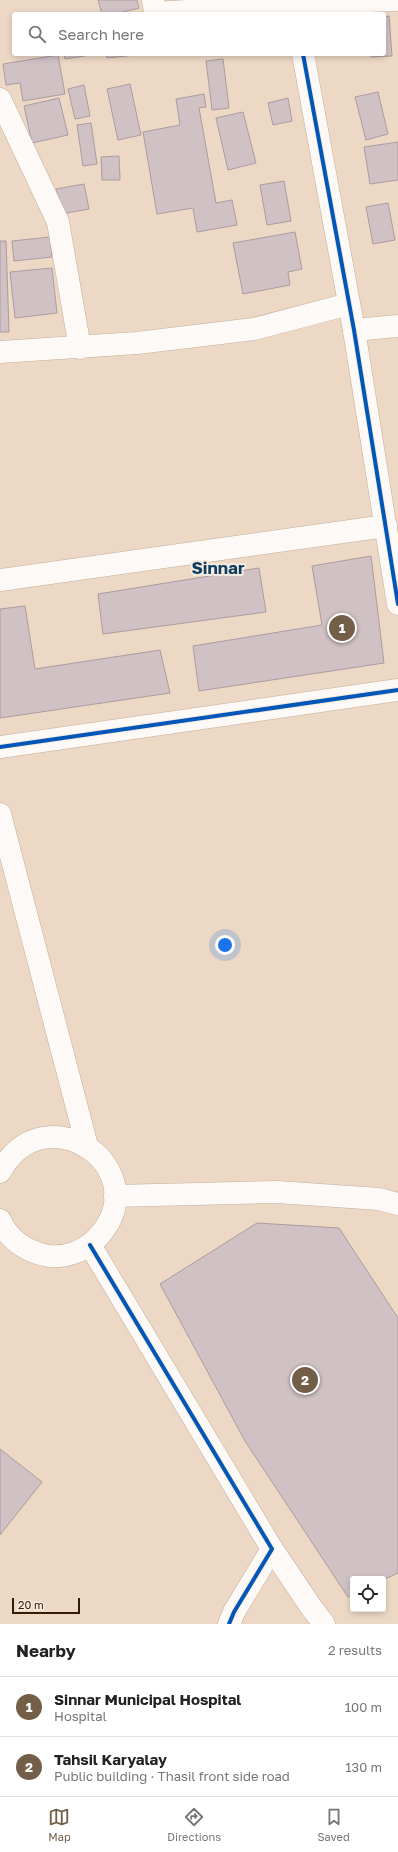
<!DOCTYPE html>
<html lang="en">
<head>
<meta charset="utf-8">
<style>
	:root { --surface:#fff; --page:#f6f6f6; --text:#222; --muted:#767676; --line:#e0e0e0; --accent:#735e47 }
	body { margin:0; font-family:"Golos Text",sans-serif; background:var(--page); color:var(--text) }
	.controls { position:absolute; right:12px; bottom:12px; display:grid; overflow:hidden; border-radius:4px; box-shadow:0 2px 6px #0003 }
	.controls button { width:36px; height:36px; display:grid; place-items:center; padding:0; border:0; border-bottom:1px solid var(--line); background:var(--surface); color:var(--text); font:20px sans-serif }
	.scale { position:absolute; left:12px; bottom:10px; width:68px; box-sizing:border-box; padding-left:4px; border:2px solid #321c03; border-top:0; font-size:11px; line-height:14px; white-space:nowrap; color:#321c03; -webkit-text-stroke:3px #f7eadf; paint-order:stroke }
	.you { position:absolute; left:225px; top:945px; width:14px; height:14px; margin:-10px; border:3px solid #fff; border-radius:50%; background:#1a73e8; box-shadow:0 0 0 6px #1a73e833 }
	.badge { display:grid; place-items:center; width:26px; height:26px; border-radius:50%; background:var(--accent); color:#fff; font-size:13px; font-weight:700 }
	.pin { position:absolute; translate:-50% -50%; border:2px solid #fff; box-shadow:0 1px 4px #0006 }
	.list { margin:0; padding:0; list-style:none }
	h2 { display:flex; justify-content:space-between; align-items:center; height:52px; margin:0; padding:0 16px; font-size:17px }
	h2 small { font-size:13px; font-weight:400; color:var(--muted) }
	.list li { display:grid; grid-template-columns:26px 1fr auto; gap:12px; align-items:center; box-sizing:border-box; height:60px; padding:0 16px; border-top:1px solid var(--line) }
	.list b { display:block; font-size:15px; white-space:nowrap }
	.list p { margin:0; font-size:13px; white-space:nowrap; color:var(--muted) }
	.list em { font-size:13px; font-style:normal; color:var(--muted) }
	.icon { flex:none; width:22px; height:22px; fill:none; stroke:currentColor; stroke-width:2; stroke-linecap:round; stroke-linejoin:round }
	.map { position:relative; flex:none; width:398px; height:1624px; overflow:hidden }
	.search { position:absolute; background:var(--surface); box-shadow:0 2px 6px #0003; left:12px; right:12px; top:12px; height:44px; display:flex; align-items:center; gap:10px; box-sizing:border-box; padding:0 14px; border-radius:4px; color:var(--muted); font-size:15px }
	.sheet { height:172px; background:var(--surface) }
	nav { display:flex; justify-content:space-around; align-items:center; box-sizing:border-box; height:56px; border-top:1px solid var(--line); background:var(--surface); font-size:11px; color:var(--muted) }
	nav a { display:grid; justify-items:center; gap:2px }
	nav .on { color:var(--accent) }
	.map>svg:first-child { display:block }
</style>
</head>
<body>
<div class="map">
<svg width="398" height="1624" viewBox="0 0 398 1624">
	<rect width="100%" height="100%" fill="#ecd8c5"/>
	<g fill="#cfc1c4" stroke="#ab9ca0">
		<polygon points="98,0 137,0 139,8 115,14 102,14"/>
		<polygon points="389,16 392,56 371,57 371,54 384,54 384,17"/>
		<polygon points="64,54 84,54 85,56 65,59"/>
		<polygon points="106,54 145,54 107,58"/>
		<polygon points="58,55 65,94 23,101 20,83 6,85 3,64"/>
		<polygon points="223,59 229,108 212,110 206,61"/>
		<polygon points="130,84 141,135 118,140 107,89"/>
		<polygon points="84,85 90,116 75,119 68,89"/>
		<polygon points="378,92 388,134 366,140 355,97"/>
		<polygon points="204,94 206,107 199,108 216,203 232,200 237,225 197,232 193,208 157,214 143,132 180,125 176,99"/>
		<polygon points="59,98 68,135 32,143 24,106"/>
		<polygon points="288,98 292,121 273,125 268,103"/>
		<polygon points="243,112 256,163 228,170 216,118"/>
		<polygon points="91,123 97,164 83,166 77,125"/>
		<polygon points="398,142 398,180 370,184 364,147"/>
		<polygon points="119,156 120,180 102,180 101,157"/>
		<polygon points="284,181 291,221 267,225 260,185"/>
		<polygon points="84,184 89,209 61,214 56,189"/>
		<polygon points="388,203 395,240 373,244 366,207"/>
		<polygon points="295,232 302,269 288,272 290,285 243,294 233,243"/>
		<polygon points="50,237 52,257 14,261 12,241"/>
		<polygon points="0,241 6,241 9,332 0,332"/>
		<polygon points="52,268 57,313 15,318 10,272"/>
		<polygon points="371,556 384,663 199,691 193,646 322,625 312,566"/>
		<polygon points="259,568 266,612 103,634 98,594"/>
		<polygon points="25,606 35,669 160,650 170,693 0,718 0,609"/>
		<polygon points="257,1223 339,1228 398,1318 398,1573 383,1580 353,1579 353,1594 348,1597 245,1441 160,1284"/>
		<polygon points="0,1449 42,1482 0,1535"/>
	</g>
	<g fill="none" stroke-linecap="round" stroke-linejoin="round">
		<defs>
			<g id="minor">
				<polyline points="153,0 155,13 294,4 396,0"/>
				<polyline points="303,54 354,330 398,604"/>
				<polyline points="0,99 58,222 80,348"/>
				<polyline points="354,330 398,326"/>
				<polyline points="0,352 137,343 254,329 349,304"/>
				<polyline points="0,580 386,526"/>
				<polyline points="0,747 398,690"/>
				<polyline points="0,814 87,1146"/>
				<path d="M 0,1172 C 47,1088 161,1173 96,1239 C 84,1251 66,1258 49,1256 C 28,1252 9,1241 0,1220"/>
				<polyline points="115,1196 277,1192 379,1199 398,1204"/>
				<polyline points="90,1245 272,1549 234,1612 229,1624"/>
				<polyline points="272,1549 311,1607 324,1624"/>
			</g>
		</defs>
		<use href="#minor" stroke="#c2ae9a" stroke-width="23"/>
		<use href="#minor" stroke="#fcf9f6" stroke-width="22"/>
		<defs>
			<g id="cycleway">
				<polyline points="303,54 354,330 398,604"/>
				<polyline points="0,747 398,690"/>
				<polyline points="90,1245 272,1549 234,1612 229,1624"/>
			</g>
		</defs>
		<use href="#cycleway" stroke="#f7eadf" stroke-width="6"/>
		<use href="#cycleway" stroke="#0057b8" stroke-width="4"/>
	</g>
	<g text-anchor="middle" stroke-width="4" stroke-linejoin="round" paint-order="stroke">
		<g font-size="17" font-weight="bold" fill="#0c3d61" stroke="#f7eadf">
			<text x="218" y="574">Sinnar</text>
		</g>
	</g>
</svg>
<div class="controls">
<button><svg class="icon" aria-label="locate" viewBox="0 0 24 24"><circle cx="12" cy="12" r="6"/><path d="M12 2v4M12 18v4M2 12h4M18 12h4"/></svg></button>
</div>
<div class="scale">20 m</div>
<div class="you"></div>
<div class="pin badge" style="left:342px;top:628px">1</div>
<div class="pin badge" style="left:305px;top:1380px">2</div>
<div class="search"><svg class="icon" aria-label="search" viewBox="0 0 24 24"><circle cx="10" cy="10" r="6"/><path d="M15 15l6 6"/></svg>Search here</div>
</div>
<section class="sheet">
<h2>Nearby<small>2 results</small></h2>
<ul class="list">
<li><span class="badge">1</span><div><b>Sinnar Municipal Hospital</b><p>Hospital</p></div><em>100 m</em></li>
<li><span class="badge">2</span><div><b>Tahsil Karyalay</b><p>Public building · Thasil front side road</p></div><em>130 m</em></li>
</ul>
</section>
<nav>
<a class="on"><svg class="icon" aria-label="map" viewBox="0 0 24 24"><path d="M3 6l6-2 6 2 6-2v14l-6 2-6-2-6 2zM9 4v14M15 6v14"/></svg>Map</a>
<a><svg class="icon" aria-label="directions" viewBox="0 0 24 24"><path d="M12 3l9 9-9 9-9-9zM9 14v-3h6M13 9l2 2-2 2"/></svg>Directions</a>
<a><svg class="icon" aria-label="saved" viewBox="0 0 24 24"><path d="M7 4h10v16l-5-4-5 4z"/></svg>Saved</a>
</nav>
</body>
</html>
